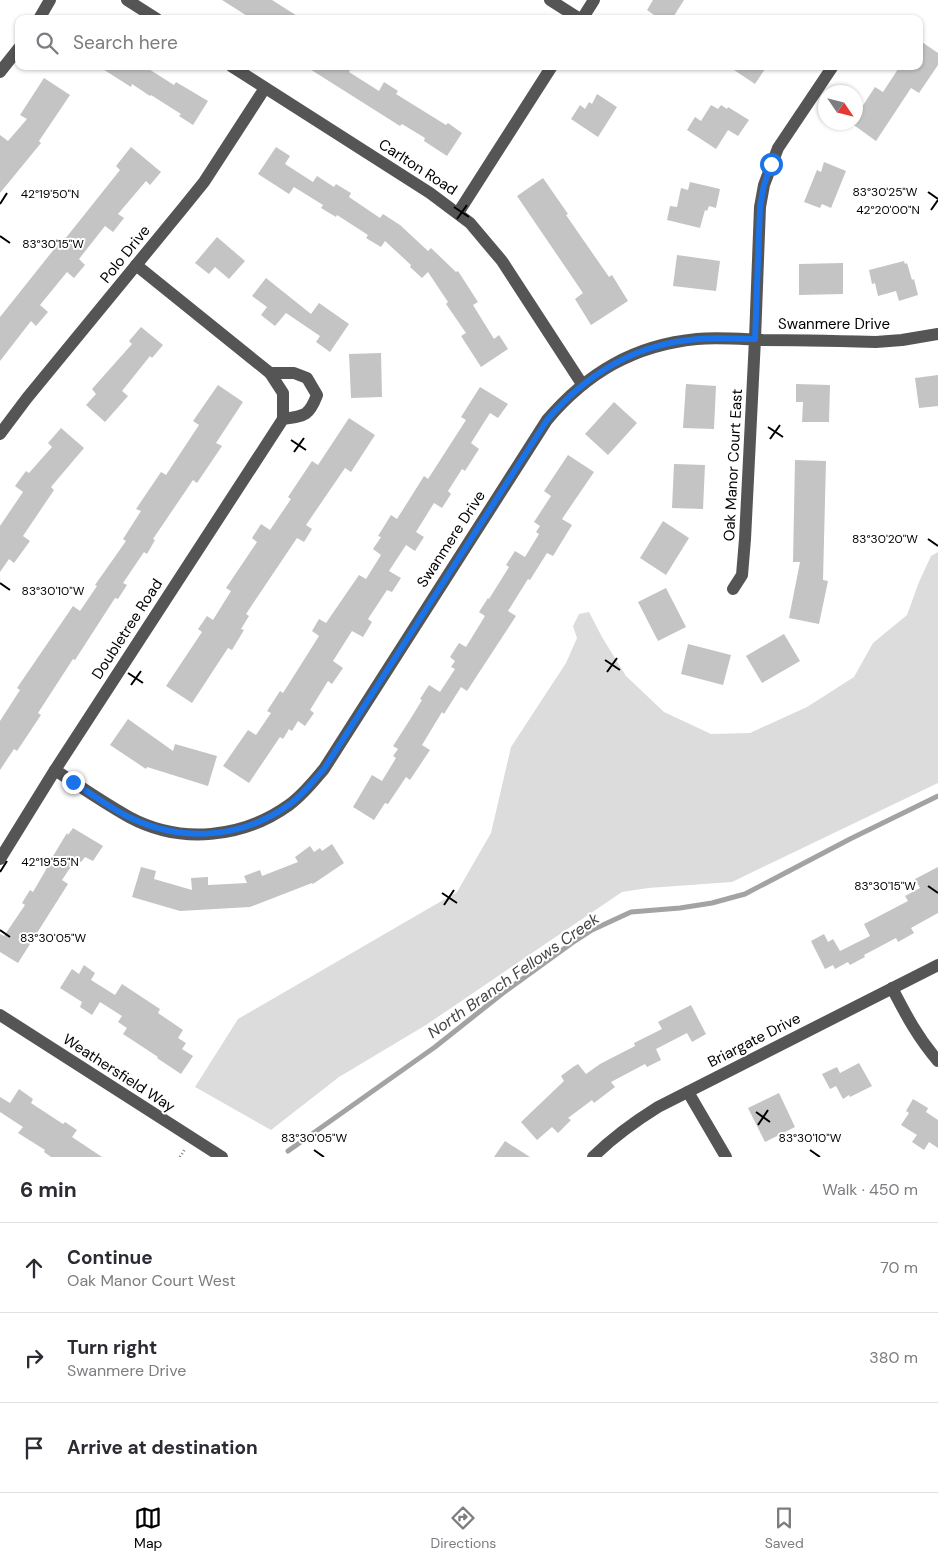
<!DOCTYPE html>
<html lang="en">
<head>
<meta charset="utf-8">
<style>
	:root { --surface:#fff; --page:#f7f7f7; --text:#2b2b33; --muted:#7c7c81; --line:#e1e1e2; --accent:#000 }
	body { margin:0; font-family:"DM Sans",sans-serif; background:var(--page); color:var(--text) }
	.compass { position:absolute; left:818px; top:85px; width:45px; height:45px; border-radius:50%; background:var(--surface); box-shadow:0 1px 4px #0004; rotate:125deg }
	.stop { position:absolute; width:15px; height:15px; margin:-11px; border:4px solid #1a73e8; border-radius:50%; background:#fff }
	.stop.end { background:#1a73e8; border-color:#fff; box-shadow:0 1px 5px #0008 }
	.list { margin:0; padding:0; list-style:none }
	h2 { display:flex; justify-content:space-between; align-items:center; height:65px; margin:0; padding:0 20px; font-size:21px }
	h2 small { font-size:16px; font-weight:400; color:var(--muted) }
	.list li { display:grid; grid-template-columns:32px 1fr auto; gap:15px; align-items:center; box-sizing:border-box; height:90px; padding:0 20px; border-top:1px solid var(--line) }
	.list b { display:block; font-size:19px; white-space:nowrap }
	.list p { margin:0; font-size:16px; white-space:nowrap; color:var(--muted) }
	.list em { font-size:16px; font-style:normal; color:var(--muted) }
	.icon { flex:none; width:28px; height:28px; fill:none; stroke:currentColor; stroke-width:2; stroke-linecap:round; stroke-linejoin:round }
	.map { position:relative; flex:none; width:938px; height:1157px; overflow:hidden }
	.search { position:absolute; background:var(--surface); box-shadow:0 1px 4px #0004; left:15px; right:15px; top:15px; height:55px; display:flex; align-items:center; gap:12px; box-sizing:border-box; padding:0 18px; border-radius:10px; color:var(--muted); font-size:19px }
	.sheet { height:335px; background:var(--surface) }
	nav { display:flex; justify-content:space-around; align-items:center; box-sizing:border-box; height:70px; border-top:1px solid var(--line); background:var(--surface); font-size:14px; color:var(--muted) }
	nav a { display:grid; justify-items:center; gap:2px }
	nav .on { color:var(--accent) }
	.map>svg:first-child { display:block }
</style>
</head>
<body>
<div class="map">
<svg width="938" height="1157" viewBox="0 0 938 1157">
	<rect width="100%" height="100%" fill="#fff"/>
	<polygon fill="#dcdcdc" points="938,552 938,783 732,882 648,888 622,892 426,1025 339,1077 271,1130 195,1087 238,1019 457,892 491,833 511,747 566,663 577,638 573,626 579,614 589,612 602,637 626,676 664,712 711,734 750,733 807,707 854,677 873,643 907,615 919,582 931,556"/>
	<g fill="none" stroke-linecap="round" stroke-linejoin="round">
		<polyline stroke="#a3a3a3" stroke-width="5" points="288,1151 435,1047 503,993 572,943 592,930 631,912 680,908 712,903 745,894 850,839 938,796"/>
	</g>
	<g fill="#c4c4c4">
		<polygon points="222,0 272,0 302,19 252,19"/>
		<polygon points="653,0 684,0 672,19 660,19 647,10"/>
		<polygon points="919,40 938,53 938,65 919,93 911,88 876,141 851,123 856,122 856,116 875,87 883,92 900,66 919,66"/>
		<polygon points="98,66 144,66 174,85 176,82 208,101 193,125 179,116 181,114 151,95 150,96 132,84 131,87"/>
		<polygon points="305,66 352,66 349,72 379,91 384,82 398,91 396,94 446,125 448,123 462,133 447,156 424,141 425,138 402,124 400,126"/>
		<polygon points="728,66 767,66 755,84"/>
		<polygon points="44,78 70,95 39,141 41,143 0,193 0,135 8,141 27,119 20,115"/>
		<polygon points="597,94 617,107 598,137 571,119 580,105 585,109 589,102 592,104"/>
		<polygon points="711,105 718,109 721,105 727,109 728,107 749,120 738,136 728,130 716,149 687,130 695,117 701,121"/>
		<polygon points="131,147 161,172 150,185 146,181 118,214 124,218 113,232 105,226 79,259 85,265 74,278 67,272 40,305 48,312 36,326 31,321 0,361 0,317 59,243 61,244 120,170 116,166"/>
		<polygon points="276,147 290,156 285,164 313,182 317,176 334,187 336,184 351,193 349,197 380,218 383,214 400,225 428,251 431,248 456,272 458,271 478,302 473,305 494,339 499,335 508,349 481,367 461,336 466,333 446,304 448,302 428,272 422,278 410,267 411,265 385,241 381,247 366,238 368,235 337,215 336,217 321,208 323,205 294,187 289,194 258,174"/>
		<polygon points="824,162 846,171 831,208 822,204 820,208 804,202 817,170 821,172"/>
		<polygon points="543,178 568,214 566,215 609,277 612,275 628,301 591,325 575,299 583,293 517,196"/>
		<polygon points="690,182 720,189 716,208 709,206 707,211 705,210 700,228 667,220 670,206 677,207 681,188 688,190"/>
		<polygon points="217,237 245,261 229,279 215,267 209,274 195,263"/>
		<polygon points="677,255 720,261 716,291 673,286"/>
		<polygon points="904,261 905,264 907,263 912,280 914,279 918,295 899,301 896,291 878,296 875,283 872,284 869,270"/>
		<polygon points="843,263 843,294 799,295 799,264"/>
		<polygon points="266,278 311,314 319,303 349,324 330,352 316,342 320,336 286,313 275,326 261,315 267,307 252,296"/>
		<polygon points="141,327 163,345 152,358 150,356 122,391 128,396 105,422 86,405 96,394 92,389 132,344 129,341"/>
		<polygon points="381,353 382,397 351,398 349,354"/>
		<polygon points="938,375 938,406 919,408 915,378"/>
		<polygon points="686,384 716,386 714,429 683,428"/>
		<polygon points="796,384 830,385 829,422 802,422 803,402 796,402"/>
		<polygon points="218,385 243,402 216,443 222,446 197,483 193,480 153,539 155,540 147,554 144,552 123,583 127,585 118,599 115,598 75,660 73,659 38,713 41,715 17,751 14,749 0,770 0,721 20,690 17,688 73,606 80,611 97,586 95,585 126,541 123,539 141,511 136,509 161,472 166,475 199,425 193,421"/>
		<polygon points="480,387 508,404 498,418 490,413 471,443 479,449 465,471 462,469 448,491 451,494 442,508 434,503 416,532 424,537 415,551 406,545 389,571 401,578 392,592 387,590 368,619 372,622 363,637 352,631 333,661 343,668 332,684 328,681 310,710 314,713 305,726 298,721 292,731 289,729 283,739 280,737 249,783 223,766 248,730 256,735 271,713 267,711 280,691 283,693 319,636 312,631 319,619 326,623 359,575 366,579 381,555 373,549 381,537 378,536 391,515 397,519 424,476 428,479 466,420 461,417"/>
		<polygon points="614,402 637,423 608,455 585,434"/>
		<polygon points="349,418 375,435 351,472 345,468 306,525 312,529 304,542 297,538 246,614 249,616 241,629 244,630 232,650 228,648 192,703 166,686 202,632 198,629 207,616 213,620 231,591 226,588 257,542 252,538 261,524 270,530 291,499 288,497 312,461 318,465"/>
		<polygon points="61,428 84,448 51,487 54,490 23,536 30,541 14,563 9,559 0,572 0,526 23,492 15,486 26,471 29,473 52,447 48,443"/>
		<polygon points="568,455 594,472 562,519 572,525 553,556 547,553 530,580 528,579 508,611 516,616 467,691 461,687 444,714 442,712 422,745 430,750 410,780 406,777 388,804 385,803 374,820 353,807 372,775 382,781 396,758 393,756 398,749 393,746 411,718 422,700 420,699 429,685 440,692 455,669 451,667 455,661 450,657 459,643 466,647 485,616 479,612 488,598 489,599 509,567 506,565 515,551 525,557 539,534 536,532 540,526 534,522 551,496 544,491"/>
		<polygon points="795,460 826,461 823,580 828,581 819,624 789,618 800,562 793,562"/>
		<polygon points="674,464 705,465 703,509 672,508"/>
		<polygon points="663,521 689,538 666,575 640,558"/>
		<polygon points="666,588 686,627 658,641 638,602"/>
		<polygon points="784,634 800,661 762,683 746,656"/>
		<polygon points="688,644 731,655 723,685 681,674"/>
		<polygon points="128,719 173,751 175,744 217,756 208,786 147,767 146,769 110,745"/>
		<polygon points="73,828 103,846 93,861 85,857 81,862 76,859 62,880 68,884 18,963 0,952 0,934 4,936 25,905 22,903 30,890 33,892 51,861 50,861 67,833 68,835"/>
		<polygon points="332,844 344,863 313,884 312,883 250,907 180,911 132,897 141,867 156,871 154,879 192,890 191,878 208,877 208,885 247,883 244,876 260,870 262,876 298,862 295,857 310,846 314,852 320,848 322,851"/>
		<polygon points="938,867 938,913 911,928 914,933 898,942 896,938 864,955 865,957 850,965 848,962 835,969 833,965 825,969 811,941 824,934 828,942 833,939 840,951 870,936 864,924 908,901 905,896 920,888 915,879"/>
		<polygon points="84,965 95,973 91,980 115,995 122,984 160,1009 158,1013 183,1030 178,1038 186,1043 182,1049 193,1056 181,1074 157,1058 158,1057 123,1034 127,1028 118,1022 122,1016 100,1002 92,1015 80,1007 82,1002 60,988 72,969 79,974"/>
		<polygon points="691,1005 706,1034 692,1042 687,1033 656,1049 661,1060 647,1067 645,1064 611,1082 615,1087 594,1103 592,1100 568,1118 571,1120 558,1133 552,1127 537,1140 521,1122 564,1081 561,1076 573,1067 578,1064 586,1074 600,1064 635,1046 634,1043 662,1029 658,1022"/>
		<polygon points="859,1063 872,1086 850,1097 849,1095 843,1099 836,1086 830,1089 822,1074 837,1067 840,1073"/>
		<polygon points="19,1089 33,1099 31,1103 63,1124 65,1122 77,1130 72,1137 102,1157 51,1157 44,1152 45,1150 18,1133 23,1127 0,1112 0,1097 10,1103"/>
		<polygon points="779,1093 795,1127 765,1142 748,1108"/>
		<polygon points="913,1099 928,1108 926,1112 938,1120 938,1148 929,1142 924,1150 912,1142 917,1135 901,1125 909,1113 906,1111"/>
		<polygon points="505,1141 530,1157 494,1157"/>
	</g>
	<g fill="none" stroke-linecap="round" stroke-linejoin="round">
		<polyline stroke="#777" stroke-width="3" stroke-dasharray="1 2.5" stroke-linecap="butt" points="180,1157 185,1149"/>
		<g stroke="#555" stroke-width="12">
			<polyline points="127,0 157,19"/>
			<polyline points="550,0 580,19"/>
			<polyline points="39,19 50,0"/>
			<polyline points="582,19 594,0"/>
			<polyline points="231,66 430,193 470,223 502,261 582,384"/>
			<polyline points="0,72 19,48"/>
			<polyline points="458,213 552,66"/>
			<polyline points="270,373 283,393 283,419"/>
			<polyline points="0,434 27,398 183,208 204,182 265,88"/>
			<polyline points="733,589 742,575 745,539 755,339 760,207 764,185 778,148 833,66"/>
			<path d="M 55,770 C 79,786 104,803 129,817 C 181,845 243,838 289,805 C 303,795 313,782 324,769 L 547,420 C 587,373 634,345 697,339 C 718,337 740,339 762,340 C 800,340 838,341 876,342 L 902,340 L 938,334"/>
			<path d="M 0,859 L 55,770 L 283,419 C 305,416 309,416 317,395 L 307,378 L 294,373 L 270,373 L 136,265"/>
			<path d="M 892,988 C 906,1015 918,1038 938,1061"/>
			<polyline points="0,1015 222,1157"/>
			<polyline points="688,1092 726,1157"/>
			<path d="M 593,1157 C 613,1137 634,1122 658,1107 L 938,965"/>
		</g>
	</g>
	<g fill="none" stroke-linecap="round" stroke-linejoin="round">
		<path stroke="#1a73e8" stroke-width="6" d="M 73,782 C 92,794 111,809 131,818 C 184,843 243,838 290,804 C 303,795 313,781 324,769 L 547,420 C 587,373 635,344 698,339 C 717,337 736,339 755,339 L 760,207 L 764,185 L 771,164"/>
	</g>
	<path fill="none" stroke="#000" stroke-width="2" d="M 928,192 L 938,199M 0,204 L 7,193M 454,207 L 469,217M 931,210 L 938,200M 457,219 L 467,205M 0,236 L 10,243M 768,427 L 783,437M 770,439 L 780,425M 291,440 L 306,450M 294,452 L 304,438M 928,539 L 938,546M 0,583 L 10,590M 605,660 L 620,670M 607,672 L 617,658M 128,673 L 143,683M 131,685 L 141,671M 0,872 L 7,861M 928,886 L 938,893M 442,893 L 457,903M 444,905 L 454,890M 0,930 L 10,937M 756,1112 L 770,1122M 758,1125 L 768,1110M 314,1150 L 324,1157M 810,1150 L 820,1157"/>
	<g text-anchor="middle" stroke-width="4" stroke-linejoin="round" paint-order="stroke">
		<g font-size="15" fill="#000" stroke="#fff">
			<text transform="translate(418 167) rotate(33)" y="5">Carlton Road</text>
			<text transform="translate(125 254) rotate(-51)" y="5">Polo Drive</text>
			<text x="834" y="329">Swanmere Drive</text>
			<text transform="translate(733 465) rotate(-87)" y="5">Oak Manor Court East</text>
			<text transform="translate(451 539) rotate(-57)" y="5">Swanmere Drive</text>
			<text transform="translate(127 629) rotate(-57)" y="5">Doubletree Road</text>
			<text transform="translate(754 1040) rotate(-27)" y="5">Briargate Drive</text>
			<text transform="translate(119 1073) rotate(33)" y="5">Weathersfield Way</text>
		</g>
		<g font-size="16" font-style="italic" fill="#444" stroke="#fff">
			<text transform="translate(513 975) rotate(-35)" y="6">North Branch Fellows Creek</text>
		</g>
	</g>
	<g font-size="12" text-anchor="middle" fill="#000" stroke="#fff" stroke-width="4" stroke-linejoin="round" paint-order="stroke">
		<text x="885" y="196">83°30'25"W</text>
		<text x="50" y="198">42°19'50"N</text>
		<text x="888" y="214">42°20'00"N</text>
		<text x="53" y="248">83°30'15"W</text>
		<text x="885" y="543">83°30'20"W</text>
		<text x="53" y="595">83°30'10"W</text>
		<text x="50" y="866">42°19'55"N</text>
		<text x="885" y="890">83°30'15"W</text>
		<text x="53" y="942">83°30'05"W</text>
		<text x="314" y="1142">83°30'05"W</text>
		<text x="810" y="1142">83°30'10"W</text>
	</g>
</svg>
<svg class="compass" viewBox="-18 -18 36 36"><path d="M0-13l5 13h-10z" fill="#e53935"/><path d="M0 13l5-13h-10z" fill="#7c7c81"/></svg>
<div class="stop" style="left:771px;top:164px"></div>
<div class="stop end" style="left:73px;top:782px"></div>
<div class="search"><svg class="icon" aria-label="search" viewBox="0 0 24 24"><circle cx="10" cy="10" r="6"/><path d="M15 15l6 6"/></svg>Search here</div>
</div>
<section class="sheet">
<h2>6 min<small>Walk · 450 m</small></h2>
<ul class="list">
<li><svg class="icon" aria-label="ahead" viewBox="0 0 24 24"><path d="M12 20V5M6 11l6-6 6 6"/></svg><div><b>Continue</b><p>Oak Manor Court West</p></div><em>70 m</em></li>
<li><svg class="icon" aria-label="right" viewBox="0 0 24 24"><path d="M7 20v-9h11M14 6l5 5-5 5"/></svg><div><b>Turn right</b><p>Swanmere Drive</p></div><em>380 m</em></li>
<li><svg class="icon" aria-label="arrive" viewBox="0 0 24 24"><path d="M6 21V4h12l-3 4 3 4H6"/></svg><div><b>Arrive at destination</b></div></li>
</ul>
</section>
<nav>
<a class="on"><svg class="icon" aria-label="map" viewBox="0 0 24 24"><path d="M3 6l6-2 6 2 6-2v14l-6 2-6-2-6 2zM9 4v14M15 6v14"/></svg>Map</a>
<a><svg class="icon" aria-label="directions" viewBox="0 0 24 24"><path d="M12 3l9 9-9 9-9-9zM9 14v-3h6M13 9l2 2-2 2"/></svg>Directions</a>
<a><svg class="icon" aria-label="saved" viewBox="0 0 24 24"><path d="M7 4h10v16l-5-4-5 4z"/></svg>Saved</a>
</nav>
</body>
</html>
